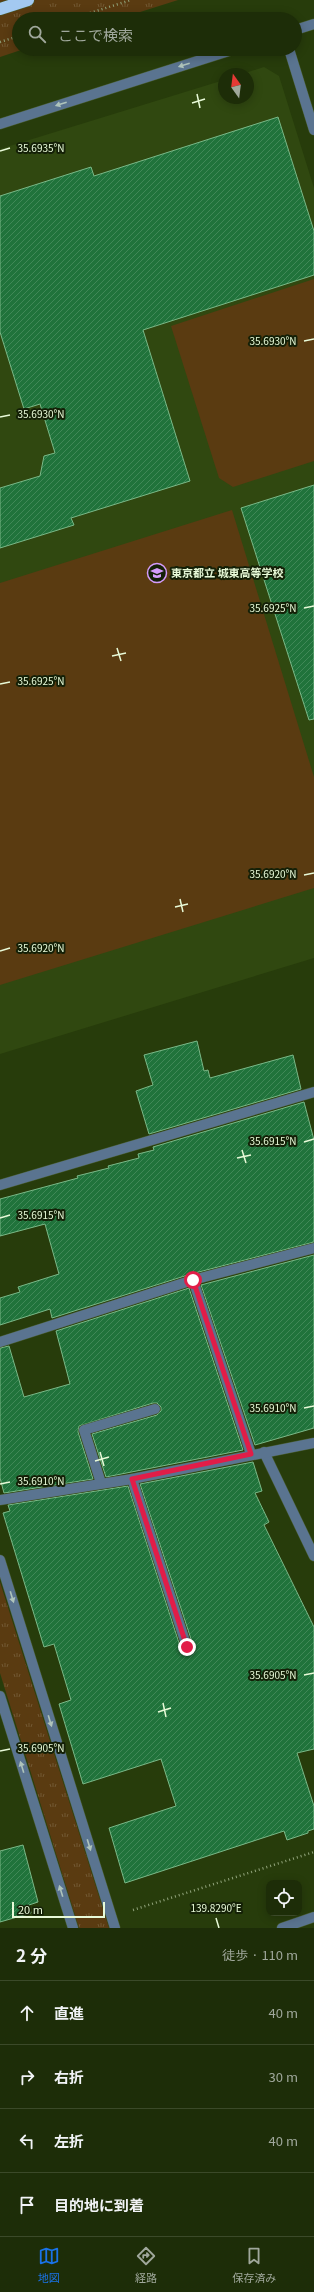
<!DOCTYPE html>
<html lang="ja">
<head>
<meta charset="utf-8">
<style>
	:root { --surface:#1d2d08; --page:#253512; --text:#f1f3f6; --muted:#a0a89c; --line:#3b4929; --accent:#1a73e8 }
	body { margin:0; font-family:Georgia,"Noto Sans JP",serif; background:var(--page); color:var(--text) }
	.controls { position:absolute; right:12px; bottom:12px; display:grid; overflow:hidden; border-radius:8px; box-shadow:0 2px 10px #0003 }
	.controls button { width:36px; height:36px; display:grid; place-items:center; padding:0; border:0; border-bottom:1px solid var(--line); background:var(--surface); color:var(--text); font:20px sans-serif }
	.compass { position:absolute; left:218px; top:68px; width:36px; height:36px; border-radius:50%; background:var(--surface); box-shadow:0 2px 10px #0003; rotate:346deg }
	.scale { position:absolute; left:12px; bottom:10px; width:93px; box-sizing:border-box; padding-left:4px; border:2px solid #e8fad8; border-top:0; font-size:11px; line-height:14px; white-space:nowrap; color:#e8fad8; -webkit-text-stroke:3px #142007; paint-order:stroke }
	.stop { position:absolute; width:12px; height:12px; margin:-9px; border:3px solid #e11d48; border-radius:50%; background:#fff }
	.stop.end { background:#e11d48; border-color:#fff; box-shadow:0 1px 4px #0008 }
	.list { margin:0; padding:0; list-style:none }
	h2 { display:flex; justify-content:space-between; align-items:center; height:52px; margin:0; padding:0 16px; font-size:17px }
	h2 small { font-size:13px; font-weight:400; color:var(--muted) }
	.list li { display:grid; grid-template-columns:26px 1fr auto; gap:12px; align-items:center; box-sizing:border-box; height:64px; padding:0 16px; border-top:1px solid var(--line) }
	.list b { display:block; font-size:15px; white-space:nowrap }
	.list em { font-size:13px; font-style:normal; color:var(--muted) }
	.icon { flex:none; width:22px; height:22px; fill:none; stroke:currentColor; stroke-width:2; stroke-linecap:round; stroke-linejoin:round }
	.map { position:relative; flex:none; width:314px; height:1928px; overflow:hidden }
	.search { position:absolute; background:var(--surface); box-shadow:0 2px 10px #0003; left:12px; right:12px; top:12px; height:44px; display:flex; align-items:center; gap:10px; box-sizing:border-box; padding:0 14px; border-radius:22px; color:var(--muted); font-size:15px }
	.sheet { height:308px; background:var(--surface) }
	nav { display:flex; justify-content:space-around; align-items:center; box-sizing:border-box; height:56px; border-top:1px solid var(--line); background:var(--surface); font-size:11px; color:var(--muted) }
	nav a { display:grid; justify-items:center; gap:2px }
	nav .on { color:var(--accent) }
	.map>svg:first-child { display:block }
</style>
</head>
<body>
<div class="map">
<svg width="314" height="1928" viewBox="0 0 314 1928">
	<defs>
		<pattern id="park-tufts" width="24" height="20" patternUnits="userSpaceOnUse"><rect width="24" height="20" fill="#5a3b11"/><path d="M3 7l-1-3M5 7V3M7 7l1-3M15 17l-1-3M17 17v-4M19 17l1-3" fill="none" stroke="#725833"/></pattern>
		<pattern id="building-hatch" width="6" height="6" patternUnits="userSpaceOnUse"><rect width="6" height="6" fill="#20733b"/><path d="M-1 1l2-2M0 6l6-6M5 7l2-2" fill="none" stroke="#408857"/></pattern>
	</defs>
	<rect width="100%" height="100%" fill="#273c0b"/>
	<polygon fill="#304810" points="264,67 279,76 314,188 314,958 0,1054 0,149 224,80 224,98 248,98 248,74 242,74"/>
	<g fill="url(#park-tufts)">
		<polygon points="0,0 178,0 118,19 19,19 19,49 24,49 0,57"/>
		<polygon points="0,1582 109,1928 79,1928 0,1673"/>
	</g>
	<g fill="#5a3b11">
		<polygon points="314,279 314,461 233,487 219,478 171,326"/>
		<polygon points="232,510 314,777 314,888 0,985 0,583"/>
	</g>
	<g fill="url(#building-hatch)" stroke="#7ab988">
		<polygon points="278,117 314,231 314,275 143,330 190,481 71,518 74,525 0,548 0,488 40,476 44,456 55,453 40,404 24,409 0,332 0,196 91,167 94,176"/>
		<polygon points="314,485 314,719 309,720 241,508"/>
		<polygon points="197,1041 204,1071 208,1070 210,1078 293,1055 301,1089 149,1134 136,1091 153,1085 144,1055"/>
		<polygon points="304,1102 314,1140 314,1242 191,1274 52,1318 50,1309 0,1325 0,1298 20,1292 18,1287 59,1274 45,1224 0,1236 0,1199 78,1178 77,1176 109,1168 108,1166 139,1158 138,1154 154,1150 153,1147"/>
		<polygon points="314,1255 314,1428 255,1445 201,1285"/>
		<polygon points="189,1288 243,1450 106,1477 92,1434 157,1415 161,1411 161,1407 157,1403 153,1403 79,1426 78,1432 93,1479 4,1493 0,1478 0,1348 9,1346 24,1397 70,1384 56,1331"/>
		<polygon points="253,1462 262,1491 255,1493 269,1522 264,1525 314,1627 314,1749 297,1753 314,1806 314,1829 308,1831 308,1833 287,1840 284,1831 125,1883 109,1828 176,1806 161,1759 83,1784 59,1704 71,1700 54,1644 44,1647 3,1513 10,1511 8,1505 128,1486 181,1649 183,1652 189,1653 192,1651 193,1645 140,1484"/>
		<polygon points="23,1845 38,1902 29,1905 31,1913 0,1922 0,1851"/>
	</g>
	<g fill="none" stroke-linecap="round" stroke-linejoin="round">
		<defs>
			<g id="minor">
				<polyline points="295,30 314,24"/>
				<polyline points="289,49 314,130"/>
				<polyline points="0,124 235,49"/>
				<polyline points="0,1185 314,1092"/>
				<polyline points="193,1280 251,1454"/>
				<polyline points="0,1342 193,1280 314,1248"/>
				<polyline points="264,1452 314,1556"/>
				<polyline points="132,1479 187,1647"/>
				<polyline points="101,1483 84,1430 155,1409"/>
				<polyline points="0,1500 132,1479 314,1443"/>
				<polyline points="0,1560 115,1928"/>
				<polyline points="0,1696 73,1928"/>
				<polyline points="282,1928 314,1917"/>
			</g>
			<polyline id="highway" points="0,9 28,0"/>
		</defs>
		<use href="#minor" stroke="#465a2c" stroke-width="11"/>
		<use href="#highway" stroke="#465a2c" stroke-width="13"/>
		<g stroke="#91a47b" stroke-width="2.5" stroke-dasharray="1 3" stroke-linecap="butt">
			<polyline points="71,19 131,0"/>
			<polyline points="0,42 19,36"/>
			<polyline points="133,1910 314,1852"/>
		</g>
		<use href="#minor" stroke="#5a7490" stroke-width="10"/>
		<use href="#highway" stroke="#a3c9f1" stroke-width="12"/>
	</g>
	<defs><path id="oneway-solid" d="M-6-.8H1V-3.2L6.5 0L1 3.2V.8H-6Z"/></defs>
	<g fill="#afc4bb">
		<use href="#oneway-solid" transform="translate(184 65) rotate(162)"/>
		<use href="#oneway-solid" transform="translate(61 104) rotate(162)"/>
		<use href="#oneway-solid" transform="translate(12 1597) rotate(73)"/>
		<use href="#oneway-solid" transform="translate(50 1721) rotate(73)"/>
		<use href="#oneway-solid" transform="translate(22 1767) rotate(-107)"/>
		<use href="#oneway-solid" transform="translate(89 1845) rotate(73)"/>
		<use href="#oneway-solid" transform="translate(61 1891) rotate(-107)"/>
	</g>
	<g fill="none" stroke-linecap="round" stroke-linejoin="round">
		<polyline stroke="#e11d48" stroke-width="5" points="187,1647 132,1479 251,1454 193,1280"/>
	</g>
	<path fill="none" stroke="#e8fad8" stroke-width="1.5" d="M 197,94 L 200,108M 192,103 L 205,99M 0,151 L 10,148M 304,341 L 314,339M 0,417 L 10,415M 304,608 L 314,606M 117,648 L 121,661M 112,656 L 126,653M 0,684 L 10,682M 304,875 L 314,873M 180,899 L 183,912M 175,907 L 188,904M 0,951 L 10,948M 304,1142 L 314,1139M 242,1150 L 246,1163M 237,1158 L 251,1155M 0,1218 L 10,1215M 304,1408 L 314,1406M 100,1452 L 104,1466M 95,1461 L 109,1457M 0,1484 L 10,1482M 304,1675 L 314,1673M 163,1703 L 166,1717M 158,1712 L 171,1708M 0,1751 L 10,1749M 216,1918 L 219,1928"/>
	<defs>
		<symbol id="school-ring" viewBox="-11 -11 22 22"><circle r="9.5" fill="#142007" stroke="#d49cfb" stroke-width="1.5"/><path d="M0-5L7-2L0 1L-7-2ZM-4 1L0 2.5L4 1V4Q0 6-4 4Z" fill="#d49cfb"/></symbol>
	</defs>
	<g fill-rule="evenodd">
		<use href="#school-ring" x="146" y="562" width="22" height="22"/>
	</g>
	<g text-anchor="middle" stroke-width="4" stroke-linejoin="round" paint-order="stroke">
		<g font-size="11" font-weight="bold" fill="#e8fad8" stroke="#142007" text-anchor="start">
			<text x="171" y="577">東京都立 城東高等学校</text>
		</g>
	</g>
	<g font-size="10" text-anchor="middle" fill="#e8fad8" stroke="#142007" stroke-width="4" stroke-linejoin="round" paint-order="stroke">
		<text x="41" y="152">35.6935°N</text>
		<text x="273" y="345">35.6930°N</text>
		<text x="41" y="418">35.6930°N</text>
		<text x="273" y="612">35.6925°N</text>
		<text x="41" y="685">35.6925°N</text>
		<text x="273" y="878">35.6920°N</text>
		<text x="41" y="952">35.6920°N</text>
		<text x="273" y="1145">35.6915°N</text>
		<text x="41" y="1219">35.6915°N</text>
		<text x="273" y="1412">35.6910°N</text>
		<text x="41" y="1485">35.6910°N</text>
		<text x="273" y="1679">35.6905°N</text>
		<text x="41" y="1752">35.6905°N</text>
		<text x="216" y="1912">139.8290°E</text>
	</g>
</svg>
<div class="controls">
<button><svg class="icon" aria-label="locate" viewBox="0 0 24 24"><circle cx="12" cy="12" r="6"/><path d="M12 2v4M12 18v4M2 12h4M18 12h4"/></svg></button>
</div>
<svg class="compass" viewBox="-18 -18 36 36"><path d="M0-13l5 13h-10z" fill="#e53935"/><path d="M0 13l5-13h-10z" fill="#a0a89c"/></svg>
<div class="scale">20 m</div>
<div class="stop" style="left:193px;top:1280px"></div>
<div class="stop end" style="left:187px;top:1647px"></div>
<div class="search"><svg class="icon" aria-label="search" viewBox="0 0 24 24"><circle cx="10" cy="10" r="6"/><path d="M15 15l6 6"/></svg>ここで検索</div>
</div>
<section class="sheet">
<h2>2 分<small>徒歩 · 110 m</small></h2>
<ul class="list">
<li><svg class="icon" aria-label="ahead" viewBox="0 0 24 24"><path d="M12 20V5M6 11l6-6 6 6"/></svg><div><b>直進</b></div><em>40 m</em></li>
<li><svg class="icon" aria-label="right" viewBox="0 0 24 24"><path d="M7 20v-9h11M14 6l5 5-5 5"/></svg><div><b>右折</b></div><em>30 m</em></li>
<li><svg class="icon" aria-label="left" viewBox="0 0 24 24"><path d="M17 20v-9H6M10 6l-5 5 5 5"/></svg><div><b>左折</b></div><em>40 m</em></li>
<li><svg class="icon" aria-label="arrive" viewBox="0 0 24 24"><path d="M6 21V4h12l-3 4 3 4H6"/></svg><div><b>目的地に到着</b></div></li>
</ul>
</section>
<nav>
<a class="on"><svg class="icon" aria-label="map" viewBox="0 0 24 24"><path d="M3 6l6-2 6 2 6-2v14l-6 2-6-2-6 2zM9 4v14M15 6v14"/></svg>地図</a>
<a><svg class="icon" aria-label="directions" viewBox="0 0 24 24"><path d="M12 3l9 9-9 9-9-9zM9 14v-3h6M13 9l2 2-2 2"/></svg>経路</a>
<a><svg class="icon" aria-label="saved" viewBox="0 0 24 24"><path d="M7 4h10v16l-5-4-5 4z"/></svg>保存済み</a>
</nav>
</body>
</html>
